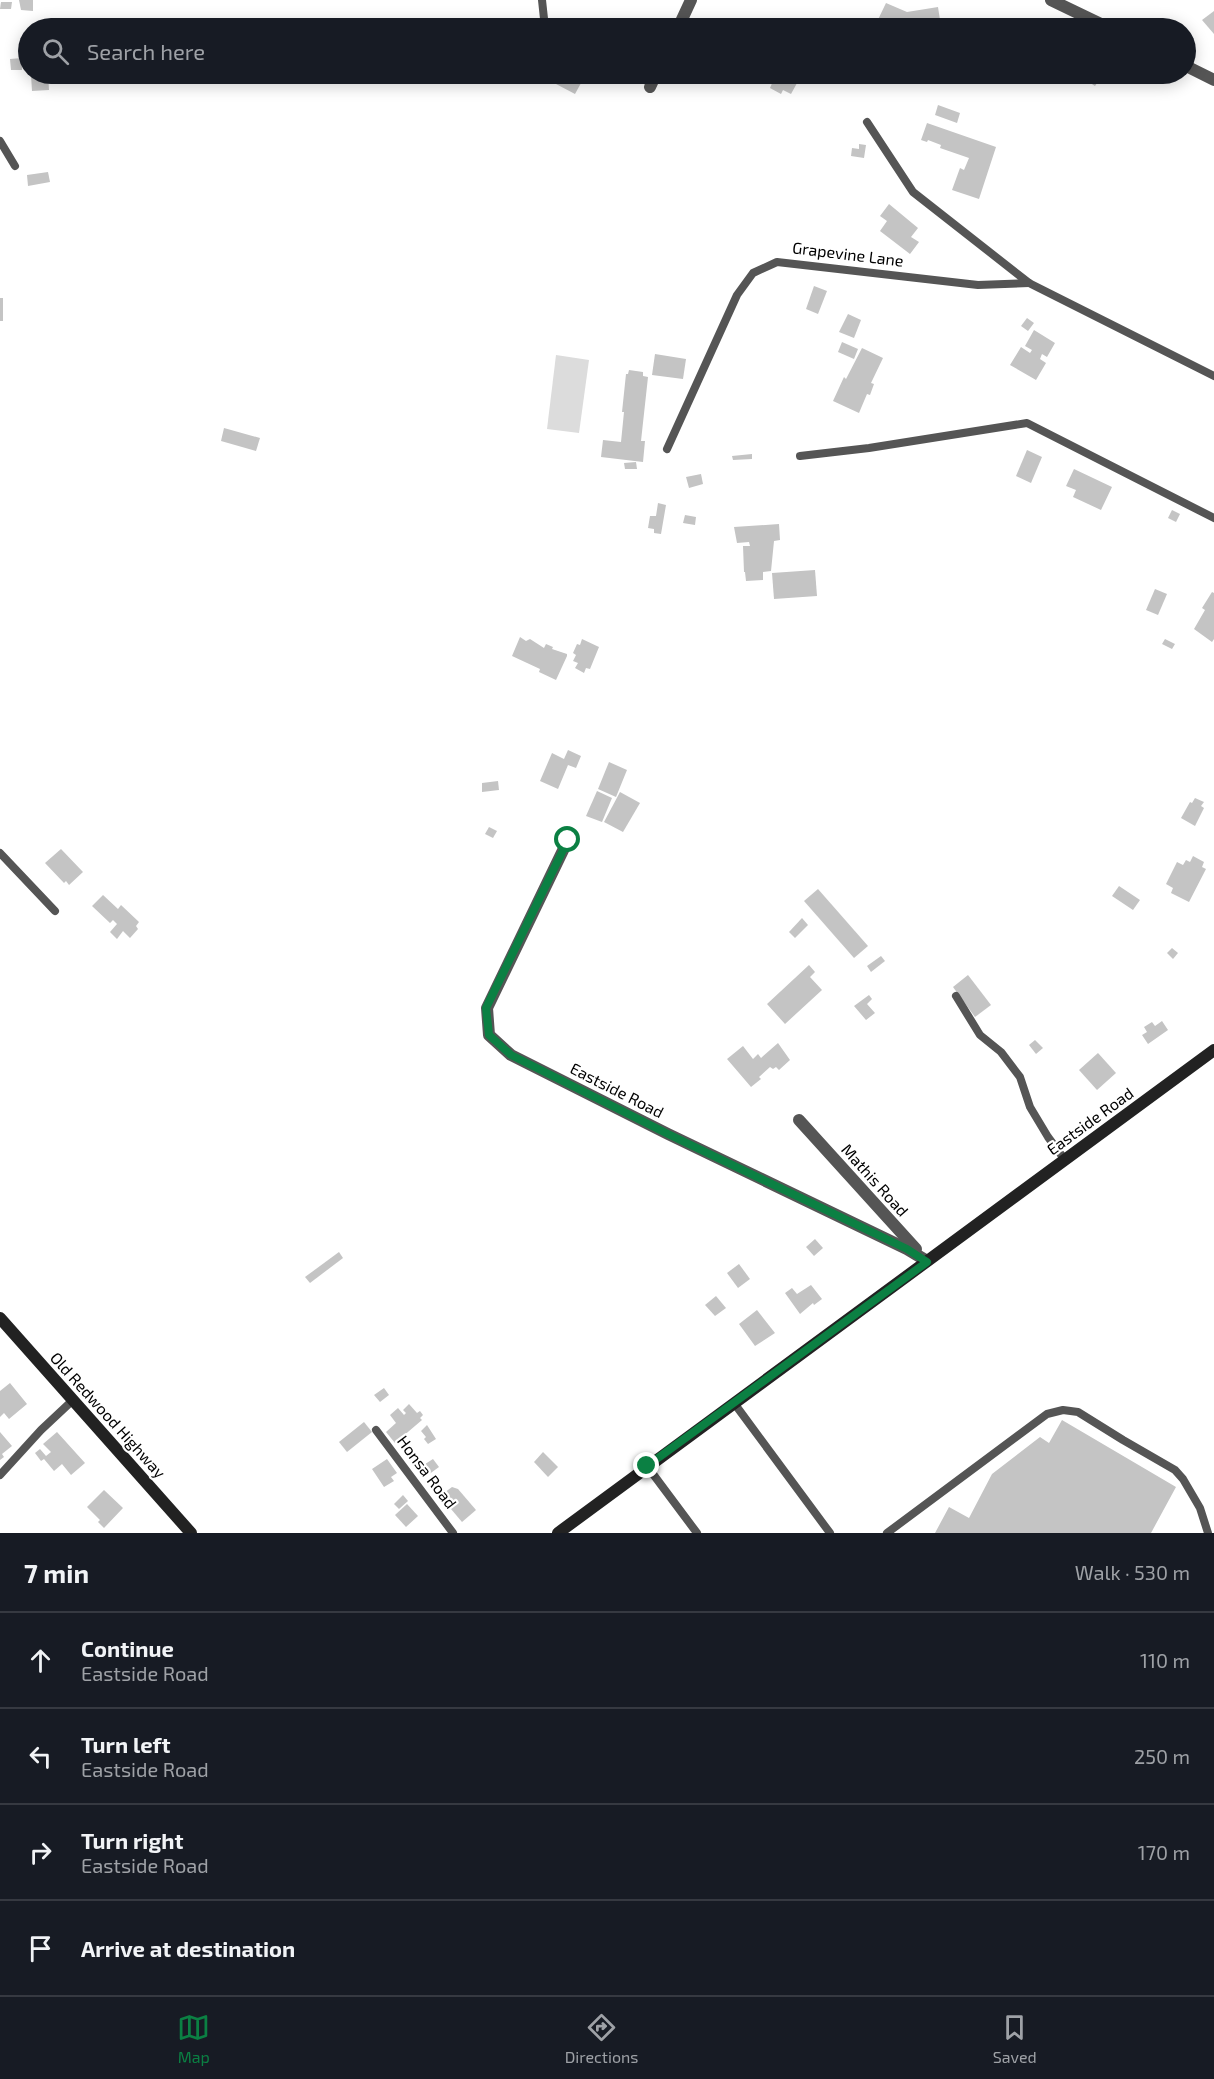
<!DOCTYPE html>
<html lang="en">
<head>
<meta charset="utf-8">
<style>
	:root { --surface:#171b24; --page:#242831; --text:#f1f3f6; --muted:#9ea1a6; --line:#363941; --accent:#0b8043 }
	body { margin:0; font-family:"Exo 2",sans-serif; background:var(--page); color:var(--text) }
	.stop { position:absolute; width:18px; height:18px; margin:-14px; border:4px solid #0b8043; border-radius:50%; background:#fff }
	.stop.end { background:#0b8043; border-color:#fff; box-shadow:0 2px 6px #0008 }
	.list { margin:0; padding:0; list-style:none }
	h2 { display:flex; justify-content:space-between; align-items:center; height:78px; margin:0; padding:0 24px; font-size:26px }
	h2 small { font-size:20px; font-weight:400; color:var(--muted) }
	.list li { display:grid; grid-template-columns:39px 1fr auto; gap:18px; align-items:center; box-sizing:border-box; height:96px; padding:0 24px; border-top:2px solid var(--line) }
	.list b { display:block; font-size:22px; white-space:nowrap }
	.list p { margin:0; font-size:20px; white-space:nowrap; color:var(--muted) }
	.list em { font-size:20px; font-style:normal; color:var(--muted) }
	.icon { flex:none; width:33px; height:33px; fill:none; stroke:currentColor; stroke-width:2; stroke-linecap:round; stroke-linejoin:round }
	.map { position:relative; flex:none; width:1214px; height:1533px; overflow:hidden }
	.search { position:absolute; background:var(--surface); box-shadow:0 3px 15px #0003; left:18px; right:18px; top:18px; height:66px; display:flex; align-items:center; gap:15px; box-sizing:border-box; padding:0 21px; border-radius:33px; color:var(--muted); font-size:22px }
	.sheet { height:462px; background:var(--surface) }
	nav { display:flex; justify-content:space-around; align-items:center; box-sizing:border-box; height:84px; border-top:2px solid var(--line); background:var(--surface); font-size:16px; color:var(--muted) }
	nav a { display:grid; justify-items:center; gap:3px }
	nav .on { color:var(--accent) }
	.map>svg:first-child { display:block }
</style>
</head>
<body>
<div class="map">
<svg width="1214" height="1533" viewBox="0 0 1214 1533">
	<rect width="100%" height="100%" fill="#fff"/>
	<polygon fill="#dcdcdc" points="556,355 589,360 579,433 547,429"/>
	<g fill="#c4c4c4">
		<polygon points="19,0 33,0 33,11 21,10"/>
		<polygon points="1,2 12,2 11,9 0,9"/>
		<polygon points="886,3 907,12 938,7 940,20 900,28 874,28"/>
		<polygon points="1214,11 1214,34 1202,20"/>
		<polygon points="22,58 22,70 11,70 10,59"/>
		<polygon points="48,74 49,90 32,91 31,75"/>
		<polygon points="537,74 550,74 548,76 559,81 563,74 586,74 575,94"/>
		<polygon points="735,74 750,74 745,84 733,78"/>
		<polygon points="760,74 802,74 791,94 783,90 781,94 770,88 773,81 776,83 778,79 771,75 770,79"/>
		<polygon points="1076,74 1091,74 1100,79 1095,86"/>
		<polygon points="938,105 960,113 957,123 935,115"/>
		<polygon points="927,123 996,147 979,199 952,190 960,168 964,170 969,158 940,148 941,145 928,140 927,142 921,140"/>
		<polygon points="859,144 866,145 864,158 851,156 852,148 859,149"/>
		<polygon points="48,172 50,182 28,186 27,175"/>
		<polygon points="889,204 918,228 911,237 919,242 910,254 880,231 887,221 880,216"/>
		<polygon points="814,286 827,291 818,314 806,309"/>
		<rect x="0" y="298" width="3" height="23"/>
		<polygon points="848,314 861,320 854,338 839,332"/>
		<polygon points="1027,318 1034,323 1028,331 1021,326"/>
		<polygon points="1034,330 1055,343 1047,357 1042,354 1040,359 1046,363 1036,380 1010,365 1021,347 1030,353 1032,350 1025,346"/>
		<polygon points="842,342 858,349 854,359 838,352"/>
		<polygon points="862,348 883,358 871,383 874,384 870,395 867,394 859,413 833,401 844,377 846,379"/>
		<polygon points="655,354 686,359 683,379 652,375"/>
		<polygon points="629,370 643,372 643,376 648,377 641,441 645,441 643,462 601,457 603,440 621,442 624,412 622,412 626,374 628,374"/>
		<polygon points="224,428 260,438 256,451 221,441"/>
		<polygon points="1027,450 1042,457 1031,483 1016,476"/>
		<polygon points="752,454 752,459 733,460 732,456"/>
		<polygon points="636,462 637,469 625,469 624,463"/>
		<polygon points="1074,469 1112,487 1101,510 1073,497 1076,490 1066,486"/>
		<polygon points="701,474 703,484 689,488 686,477"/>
		<polygon points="658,503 666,505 661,534 654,533 654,529 648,528 650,516 656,516"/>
		<polygon points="1172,510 1180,514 1176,522 1168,518"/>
		<polygon points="685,515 696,517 695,525 683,523"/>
		<polygon points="779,524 780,540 774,541 771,571 763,572 763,580 746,581 745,572 744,572 743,546 750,546 749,542 737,543 734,527"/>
		<polygon points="815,570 817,596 774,599 772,573"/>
		<polygon points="1155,589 1167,594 1158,615 1146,610"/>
		<polygon points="1212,592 1214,593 1214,639 1212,642 1194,629 1205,610 1202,608"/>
		<polygon points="520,637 526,641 530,639 544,648 546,644 553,647 552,649 567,654 567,656 556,680 539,672 540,669 512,656"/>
		<polygon points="582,639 599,647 590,669 586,668 584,673 575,668 578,663 573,661 576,655 573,653 577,644 580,645"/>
		<polygon points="1165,639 1175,644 1172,649 1162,644"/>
		<polygon points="568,750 581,756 576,768 568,765 558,789 540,781 552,753 564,759"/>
		<polygon points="609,762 627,770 616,797 598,789"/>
		<polygon points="498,781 499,790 482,792 482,783"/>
		<polygon points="597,791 612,798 602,822 586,816"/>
		<polygon points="620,792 640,803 623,832 604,822"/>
		<polygon points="1195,798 1204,802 1201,806 1204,808 1195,826 1181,818 1190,802 1192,803"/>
		<polygon points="489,827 497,831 493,838 485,834"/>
		<polygon points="61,849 83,872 69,885 66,881 64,883 45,863"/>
		<polygon points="1193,856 1204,862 1202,867 1206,869 1189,902 1171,893 1173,888 1166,884 1177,862 1183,865 1186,860 1190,862"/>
		<polygon points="1119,886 1140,900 1133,910 1112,896"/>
		<polygon points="818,889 868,946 854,958 804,901"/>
		<polygon points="103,895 118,909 121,905 139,922 136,926 138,929 130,938 123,931 117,939 110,932 117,924 113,920 110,923 92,906"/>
		<polygon points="802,918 808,925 795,938 789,932"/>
		<polygon points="1172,948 1178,953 1173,959 1167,953"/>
		<polygon points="881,956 885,961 871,972 867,966"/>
		<polygon points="809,965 815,972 810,977 822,990 785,1024 767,1004"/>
		<polygon points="968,975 991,1005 975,1017 953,987"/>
		<polygon points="869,995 872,999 867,1004 875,1013 866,1020 854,1006"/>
		<polygon points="1162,1021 1168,1030 1148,1044 1142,1035 1147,1032 1144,1027 1152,1022 1155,1026"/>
		<polygon points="1035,1040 1043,1048 1036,1054 1029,1045"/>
		<polygon points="778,1043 790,1060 779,1070 776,1067 773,1069 770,1067 759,1077 761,1079 751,1087 727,1059 743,1046 753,1059 758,1054 761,1058"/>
		<polygon points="1098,1053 1116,1073 1097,1090 1079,1070"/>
		<polygon points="815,1239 823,1248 814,1256 806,1247"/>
		<polygon points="339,1252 343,1258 310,1283 305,1277"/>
		<polygon points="739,1264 750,1279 738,1288 727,1273"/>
		<polygon points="811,1285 822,1299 814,1305 813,1303 800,1314 785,1293 792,1288 797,1294"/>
		<polygon points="716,1296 726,1308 715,1316 705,1305"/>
		<polygon points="757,1310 775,1333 755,1346 739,1324"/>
		<polygon points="10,1383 27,1404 9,1419 4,1413 0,1417 0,1391"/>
		<polygon points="384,1388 389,1395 380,1402 374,1395"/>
		<polygon points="409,1404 417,1413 420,1411 423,1415 420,1418 422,1420 395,1443 386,1432 396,1423 390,1415 398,1408 404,1415 406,1413 403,1410"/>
		<polygon points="1062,1420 1176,1487 1151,1533 935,1533 949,1507 969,1518 992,1474 1040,1437 1049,1443"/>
		<polygon points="364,1422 372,1432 347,1452 339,1442"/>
		<polygon points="427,1425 436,1439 428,1444 424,1439 426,1437 421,1431"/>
		<polygon points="0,1432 12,1446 2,1454 4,1457 0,1460"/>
		<polygon points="57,1432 85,1463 71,1475 62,1464 54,1471 44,1459 41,1461 35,1453 40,1449 46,1456 51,1452 43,1444"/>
		<polygon points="543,1452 558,1467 548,1477 534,1462"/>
		<polygon points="387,1459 397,1473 391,1477 394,1481 384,1487 372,1469"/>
		<polygon points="433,1459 439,1467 428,1475 422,1466"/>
		<polygon points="452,1487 458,1489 476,1510 462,1522 440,1496"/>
		<polygon points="104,1490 123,1508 104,1528 98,1522 100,1520 87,1507"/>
		<polygon points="403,1495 408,1501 399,1509 394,1504"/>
		<polygon points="407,1504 418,1516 406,1527 395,1515"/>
	</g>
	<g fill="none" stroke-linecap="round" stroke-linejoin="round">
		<g stroke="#555" stroke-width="8">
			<polyline points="542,0 545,28"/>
			<polyline points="867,122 913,192 1029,283 1214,376"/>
			<polyline points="0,141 15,166"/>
			<polyline points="667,449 737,295 753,273 777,262 978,285 1029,283"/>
			<polyline points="800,456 869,448 1027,423 1214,518"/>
			<polyline points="0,853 55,911"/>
			<polyline points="956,996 980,1035 1001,1052 1020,1077 1030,1107 1048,1137 1065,1160"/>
			<polyline points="734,1403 830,1533"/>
			<polyline points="376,1430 453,1533"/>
			<polyline points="647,1466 697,1533"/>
			<polyline points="0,1475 41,1430 73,1400"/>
			<polyline points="887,1533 1047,1414 1063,1410 1078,1412 1123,1440 1175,1470 1183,1479 1200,1508 1208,1533"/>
		</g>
		<g stroke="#555" stroke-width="12">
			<polyline points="1051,0 1109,28"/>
			<polyline points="678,28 691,0"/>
			<polyline points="1186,66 1214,80"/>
			<polyline points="650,87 656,74"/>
			<polyline points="568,840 487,1008 489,1035 511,1055 668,1134 907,1249 927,1261"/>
			<polyline points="799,1120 916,1249"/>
		</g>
		<g stroke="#222" stroke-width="12">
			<polyline points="0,1318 191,1533"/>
			<polyline points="558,1533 1214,1050"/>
		</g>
	</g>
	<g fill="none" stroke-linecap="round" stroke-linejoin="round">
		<polyline stroke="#0b8043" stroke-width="8" points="568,840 486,1008 489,1035 511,1055 668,1134 907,1249 927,1262 647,1466"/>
	</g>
	<g text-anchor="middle" stroke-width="4.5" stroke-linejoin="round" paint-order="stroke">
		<g font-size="16" fill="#000" stroke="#fff">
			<text transform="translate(848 254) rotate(7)" y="6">Grapevine Lane</text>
			<text transform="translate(617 1090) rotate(27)" y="6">Eastside Road</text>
			<text transform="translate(1090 1121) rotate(-36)" y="6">Eastside Road</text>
			<text transform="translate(875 1180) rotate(48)" y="6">Mathis Road</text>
			<text transform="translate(108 1415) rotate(48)" y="6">Old Redwood Highway</text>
			<text transform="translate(427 1472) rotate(53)" y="6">Honsa Road</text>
		</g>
	</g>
</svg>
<div class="stop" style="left:568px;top:840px"></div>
<div class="stop end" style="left:647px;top:1466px"></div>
<div class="search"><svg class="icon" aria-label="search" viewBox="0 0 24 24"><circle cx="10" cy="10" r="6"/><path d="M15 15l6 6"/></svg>Search here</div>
</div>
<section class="sheet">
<h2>7 min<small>Walk · 530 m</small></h2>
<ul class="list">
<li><svg class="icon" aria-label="ahead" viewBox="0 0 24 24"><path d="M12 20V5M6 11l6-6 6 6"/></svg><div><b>Continue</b><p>Eastside Road</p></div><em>110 m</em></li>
<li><svg class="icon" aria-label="left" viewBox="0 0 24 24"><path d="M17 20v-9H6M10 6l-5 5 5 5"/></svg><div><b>Turn left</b><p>Eastside Road</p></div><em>250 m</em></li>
<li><svg class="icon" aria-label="right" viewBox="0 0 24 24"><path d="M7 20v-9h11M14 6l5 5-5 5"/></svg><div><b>Turn right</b><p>Eastside Road</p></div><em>170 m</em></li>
<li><svg class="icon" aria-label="arrive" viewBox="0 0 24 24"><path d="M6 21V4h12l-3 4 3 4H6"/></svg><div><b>Arrive at destination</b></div></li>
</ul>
</section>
<nav>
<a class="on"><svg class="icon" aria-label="map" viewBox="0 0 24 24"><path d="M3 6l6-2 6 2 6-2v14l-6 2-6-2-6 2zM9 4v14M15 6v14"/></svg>Map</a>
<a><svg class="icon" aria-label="directions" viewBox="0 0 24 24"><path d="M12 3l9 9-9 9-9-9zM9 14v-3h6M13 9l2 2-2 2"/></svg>Directions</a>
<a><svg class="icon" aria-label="saved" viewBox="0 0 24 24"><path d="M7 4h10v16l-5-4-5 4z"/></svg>Saved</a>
</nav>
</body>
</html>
